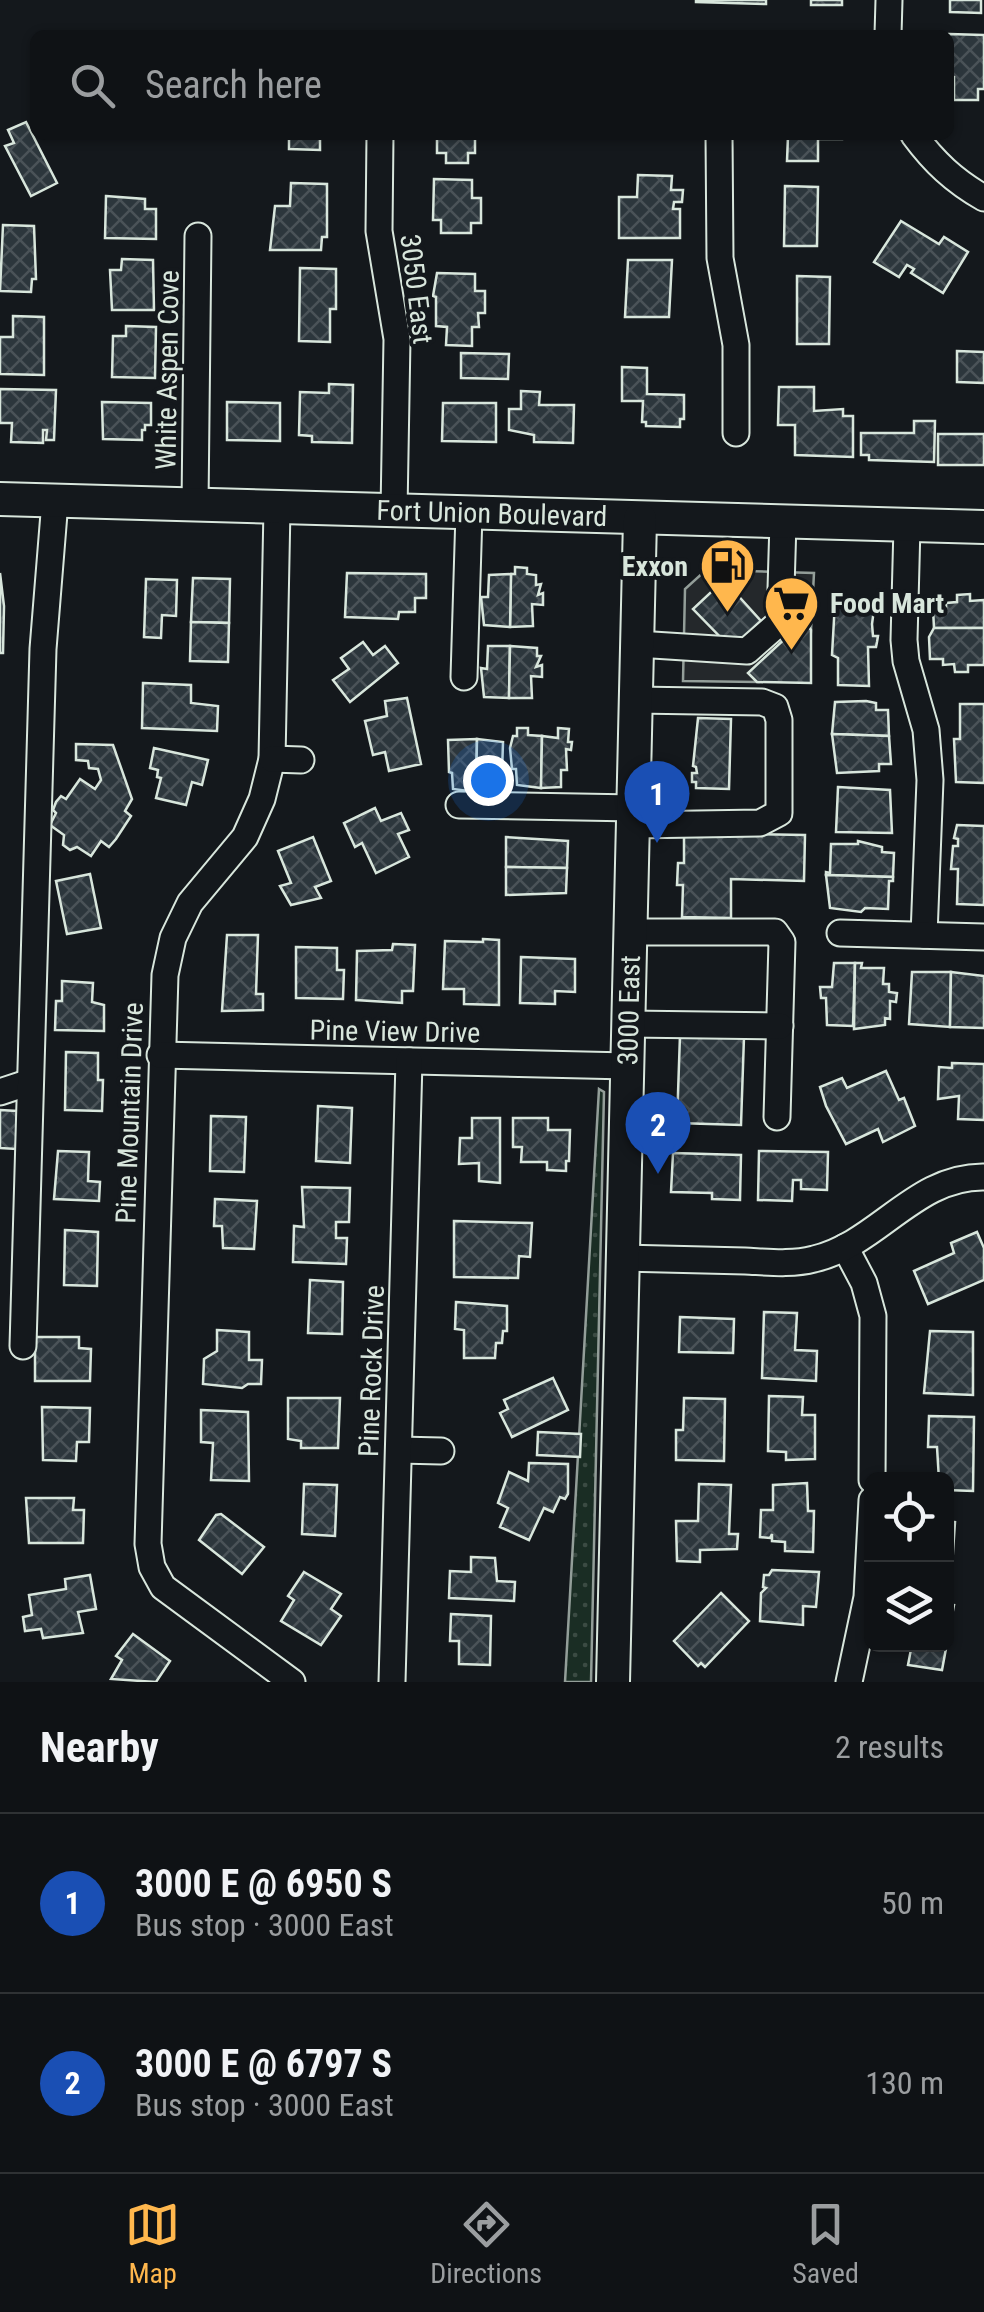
<!DOCTYPE html>
<html lang="en">
<head>
<meta charset="utf-8">
<style>
	:root { --surface:#0f1215; --page:#181b1e; --text:#f1f3f6; --muted:#9b9ea0; --line:#2f3234; --accent:#ffb74d }
	body { margin:0; font-family:"Roboto Condensed",sans-serif; background:var(--page); color:var(--text) }
	.controls { position:absolute; right:30px; bottom:30px; display:grid; overflow:hidden; border-radius:15px; box-shadow:0 2px 8px #0004 }
	.controls button { width:90px; height:90px; display:grid; place-items:center; padding:0; border:0; border-bottom:2px solid var(--line); background:var(--surface); color:var(--text); font:50px sans-serif }
	.you { position:absolute; left:488px; top:780px; width:35px; height:35px; margin:-25px; border:8px solid #fff; border-radius:50%; background:#1a73e8; box-shadow:0 0 0 15px #1a73e833 }
	.badge { display:grid; place-items:center; width:65px; height:65px; border-radius:50%; background:var(--accent); color:#fff; font-size:32px; font-weight:700 }
	.pin { position:absolute; translate:-50% -82px; filter:drop-shadow(0 2px 5px #0008) }
	.pin::after { content:''; position:absolute; top:52px; width:35px; height:30px; background:inherit; clip-path:polygon(0 0,100% 0,50% 100%) }
	.list { margin:0; padding:0; list-style:none }
	h2 { display:flex; justify-content:space-between; align-items:center; height:130px; margin:0; padding:0 40px; font-size:42px }
	h2 small { font-size:32px; font-weight:400; color:var(--muted) }
	.list li { display:grid; grid-template-columns:65px 1fr auto; gap:30px; align-items:center; box-sizing:border-box; height:180px; padding:0 40px; border-top:2px solid var(--line) }
	.list b { display:block; font-size:38px; white-space:nowrap }
	.list p { margin:0; font-size:32px; white-space:nowrap; color:var(--muted) }
	.list em { font-size:32px; font-style:normal; color:var(--muted) }
	.icon { flex:none; width:55px; height:55px; fill:none; stroke:currentColor; stroke-width:2; stroke-linecap:round; stroke-linejoin:round }
	.map { position:relative; flex:none; width:984px; height:1682px; overflow:hidden }
	.search { position:absolute; background:var(--surface); box-shadow:0 2px 8px #0004; left:30px; right:30px; top:30px; height:110px; display:flex; align-items:center; gap:25px; box-sizing:border-box; padding:0 35px; border-radius:15px; color:var(--muted); font-size:38px }
	.sheet { height:490px; background:var(--surface) }
	nav { display:flex; justify-content:space-around; align-items:center; box-sizing:border-box; height:140px; border-top:2px solid var(--line); background:var(--surface); font-size:28px; color:var(--muted) }
	nav a { display:grid; justify-items:center; gap:5px }
	nav .on { color:var(--accent) }
	.map>svg:first-child { display:block }
</style>
</head>
<body>
<div class="map">
<svg width="984" height="1682" viewBox="0 0 984 1682">
	<defs>
		<pattern id="grass-dots" width="8" height="8" patternUnits="userSpaceOnUse" patternTransform="scale(2.5)"><rect width="8" height="8" fill="#1a2d24"/><path d="M2 2h.1M6 6h.1" fill="none" stroke="#3b4b43" stroke-width="1.8" stroke-linecap="round"/></pattern>
		<pattern id="building-cross-hatch" width="8" height="8" patternUnits="userSpaceOnUse" patternTransform="scale(2.5)"><rect width="8" height="8" fill="#2c363c"/><path d="M0 0l8 8M0 8l8-8" fill="none" stroke="#4a5358"/></pattern>
	</defs>
	<rect width="100%" height="100%" fill="#14181c"/>
	<polygon fill="url(#grass-dots)" stroke="#939e99" stroke-width="2.5" points="599,1089 604,1092 591,1682 565,1682"/>
	<polygon fill="#24282b" stroke="#939e99" stroke-width="2.5" points="706,570 814,573 811,630 804,621 749,673 757,682 683,681 685,589"/>
	<g fill="url(#building-cross-hatch)" stroke="#d8e6dc" stroke-width="2.5">
		<polygon points="696,0 766,0 766,4 696,2"/>
		<rect x="811" y="0" width="31" height="5"/>
		<polygon points="950,0 981,0 981,13 950,12"/>
		<polygon points="949,34 984,35 984,89 978,89 978,100 954,100 954,77 949,76"/>
		<polygon points="26,122 57,183 31,196 5,146 14,143 8,130"/>
		<polygon points="289,135 326,135 320,136 320,150 289,149"/>
		<polygon points="437,135 475,135 475,153 468,153 468,163 446,163 446,153 437,153"/>
		<polygon points="842,135 842,139 818,139 818,161 787,161 788,136 769,136"/>
		<polygon points="638,175 672,176 671,190 683,190 682,202 674,202 673,209 680,209 680,238 619,238 619,197 637,197"/>
		<polygon points="434,179 472,180 472,198 481,198 481,223 471,223 471,233 441,233 441,220 433,220"/>
		<polygon points="291,183 327,184 327,237 322,237 321,250 270,250 275,206 290,206"/>
		<polygon points="785,186 818,187 817,246 784,246"/>
		<polygon points="106,196 145,199 145,209 156,209 156,239 105,238"/>
		<polygon points="901,221 939,244 944,237 968,252 943,293 911,273 914,269 907,265 899,277 874,262"/>
		<polygon points="3,225 34,226 36,279 32,279 31,292 0,291"/>
		<polygon points="122,259 153,260 154,310 112,310 110,270 121,270"/>
		<polygon points="628,260 672,260 669,317 625,317"/>
		<polygon points="300,268 336,269 336,309 330,309 330,342 299,341"/>
		<polygon points="437,273 475,274 475,291 485,291 485,313 478,313 479,327 472,327 472,346 446,345 447,327 436,326 436,297 433,296"/>
		<polygon points="797,276 830,277 829,344 797,344"/>
		<polygon points="13,316 44,317 44,375 0,374 0,337 13,337"/>
		<polygon points="126,326 156,327 155,378 112,377 113,336 126,336"/>
		<polygon points="957,351 984,352 984,383 957,382"/>
		<polygon points="461,353 509,354 508,379 461,378"/>
		<polygon points="622,367 647,368 647,394 684,395 684,419 680,419 680,427 646,426 646,422 642,422 643,401 622,401"/>
		<polygon points="329,384 353,385 352,443 312,442 312,436 299,435 300,392 329,393"/>
		<polygon points="779,387 814,387 814,411 843,409 843,416 853,416 853,457 795,455 795,425 778,425"/>
		<polygon points="0,389 56,390 54,440 46,440 47,430 43,430 43,443 11,442 12,423 0,423"/>
		<polygon points="521,391 540,392 539,405 574,405 573,443 534,442 534,435 509,430 509,409 521,409"/>
		<polygon points="102,402 151,403 151,425 145,425 145,430 142,430 142,440 103,439"/>
		<polygon points="227,402 280,403 280,441 227,440"/>
		<polygon points="443,403 496,403 496,442 442,441"/>
		<polygon points="914,421 935,421 934,462 869,460 869,455 861,455 861,433 914,433"/>
		<rect x="938" y="434" width="46" height="31"/>
		<polygon points="515,567 527,568 527,574 536,575 536,585 541,584 538,595 543,593 543,605 532,604 533,626 510,627 511,574 515,574"/>
		<polygon points="0,573 4,606 3,653 0,653"/>
		<polygon points="347,573 426,574 426,598 415,598 415,612 399,612 398,619 345,617"/>
		<polygon points="511,574 510,627 484,625 481,597 488,597 489,575"/>
		<polygon points="193,578 230,579 229,623 191,622"/>
		<polygon points="146,579 177,580 176,616 162,615 161,638 144,637"/>
		<polygon points="724,580 761,621 732,649 693,609"/>
		<polygon points="970,594 970,601 984,600 984,628 934,628 933,609 946,609 946,603 957,602 957,595"/>
		<polygon points="835,602 875,602 872,624 873,636 878,636 877,642 876,647 868,647 869,686 838,685 838,658 832,655"/>
		<polygon points="804,621 811,630 811,683 757,682 748,673"/>
		<polygon points="191,622 229,623 228,662 190,661"/>
		<polygon points="934,628 984,628 984,665 968,665 968,672 955,672 954,664 943,665 943,659 930,659 929,637"/>
		<polygon points="363,642 373,655 385,646 398,663 350,702 333,680 349,669 341,658"/>
		<polygon points="488,646 510,646 509,698 484,697 481,668 487,669"/>
		<polygon points="510,646 537,648 537,656 541,656 536,667 542,665 542,677 531,676 532,698 509,698"/>
		<polygon points="143,683 191,685 191,703 218,706 217,731 142,728"/>
		<polygon points="407,698 421,764 389,771 385,752 373,755 365,721 387,716 385,701"/>
		<polygon points="866,701 876,703 876,710 888,710 889,736 832,734 835,702"/>
		<polygon points="960,704 984,704 984,783 956,782 954,739 960,739"/>
		<polygon points="698,718 731,719 729,789 696,788 696,782 692,782 692,773 697,773 696,767 693,766"/>
		<polygon points="517,728 528,728 528,735 542,736 541,788 517,785 516,769 512,769 510,748 513,736 517,736"/>
		<polygon points="558,728 569,729 568,742 572,742 571,750 566,749 567,770 561,770 561,787 541,788 542,736 558,738"/>
		<polygon points="832,734 889,736 891,764 879,764 879,771 837,773"/>
		<polygon points="477,739 476,792 453,789 452,773 449,772 448,740"/>
		<polygon points="477,739 503,742 502,774 497,774 497,791 476,792"/>
		<polygon points="76,744 113,745 132,799 125,811 131,816 116,839 109,847 101,841 91,856 77,847 70,850 63,845 64,835 50,825 56,813 53,810 56,802 61,796 66,799 80,779 95,789 101,780 98,769 89,768 88,761 76,760"/>
		<polygon points="154,748 208,760 202,785 192,782 186,805 156,798 161,778 157,777 158,770 150,768"/>
		<polygon points="838,787 890,790 892,833 836,832"/>
		<polygon points="375,808 381,821 401,813 409,830 398,834 409,857 376,873 362,843 355,847 344,823"/>
		<polygon points="957,825 984,826 984,905 957,904 958,869 951,869 953,846 958,846 958,839 954,838"/>
		<polygon points="684,833 805,835 804,881 731,879 731,918 682,917 683,885 677,885 678,863 684,863"/>
		<polygon points="313,837 331,881 315,887 321,898 291,905 280,886 291,883 278,851"/>
		<polygon points="506,837 568,841 567,868 506,867"/>
		<polygon points="858,841 882,847 882,852 894,853 893,877 826,875 826,872 830,873 831,844 858,844"/>
		<polygon points="506,867 567,868 566,893 506,895"/>
		<polygon points="90,874 101,928 67,934 56,881"/>
		<polygon points="826,875 893,877 893,881 889,881 888,909 865,908 861,912 830,908"/>
		<polygon points="227,935 258,935 256,994 263,994 263,1010 222,1011"/>
		<polygon points="483,939 499,940 499,1005 464,1004 464,989 443,989 445,941 483,942"/>
		<polygon points="393,944 415,945 413,991 402,991 402,1003 356,1000 357,951 392,950"/>
		<polygon points="296,947 337,948 337,970 344,970 343,999 296,998"/>
		<polygon points="521,957 575,959 575,992 555,991 555,1004 520,1003"/>
		<polygon points="834,963 855,963 853,1026 827,1025 826,998 821,998 820,987 832,987"/>
		<polygon points="855,963 862,963 861,968 884,968 883,984 889,984 889,992 897,993 896,1002 890,1001 890,1019 885,1018 885,1025 854,1029"/>
		<polygon points="912,972 951,972 950,1027 909,1024"/>
		<polygon points="951,972 984,976 984,1028 950,1027"/>
		<polygon points="62,981 93,983 92,1002 104,1005 104,1031 55,1030 56,1001 62,1001"/>
		<polygon points="680,1035 744,1037 741,1125 677,1123"/>
		<polygon points="66,1052 98,1053 98,1080 103,1080 102,1111 65,1110"/>
		<polygon points="952,1063 984,1064 984,1120 958,1119 959,1096 938,1099 939,1067 952,1068"/>
		<polygon points="886,1071 899,1100 904,1098 915,1126 883,1142 878,1129 846,1144 826,1106 820,1087 842,1078 847,1088"/>
		<polygon points="318,1106 352,1108 350,1163 316,1161"/>
		<polygon points="0,1110 17,1111 16,1149 0,1148"/>
		<polygon points="211,1116 246,1117 244,1172 210,1171"/>
		<polygon points="472,1118 500,1118 500,1183 479,1181 479,1163 459,1164 460,1138 472,1138"/>
		<polygon points="513,1118 548,1118 548,1130 570,1130 569,1161 566,1161 566,1171 547,1170 547,1162 521,1162 522,1147 513,1147"/>
		<polygon points="58,1151 89,1152 88,1181 100,1182 99,1201 54,1199"/>
		<polygon points="759,1151 828,1152 827,1190 801,1189 801,1180 793,1180 792,1201 758,1200"/>
		<polygon points="673,1153 741,1155 740,1200 712,1199 712,1193 671,1192"/>
		<polygon points="302,1187 350,1188 349,1222 336,1222 336,1238 347,1238 346,1264 293,1262 294,1226 304,1227"/>
		<polygon points="215,1199 257,1201 254,1249 223,1248 222,1226 214,1226"/>
		<polygon points="454,1221 532,1223 530,1257 519,1256 518,1278 454,1277"/>
		<polygon points="65,1230 98,1232 97,1286 64,1285"/>
		<polygon points="977,1232 984,1248 984,1280 928,1304 914,1271 954,1253 951,1243"/>
		<polygon points="310,1280 343,1282 342,1334 308,1333"/>
		<polygon points="456,1302 507,1306 507,1331 503,1331 502,1343 496,1343 495,1358 464,1358 464,1330 455,1329"/>
		<polygon points="764,1312 797,1313 795,1350 817,1351 816,1381 762,1378"/>
		<polygon points="680,1317 734,1319 733,1353 679,1352"/>
		<polygon points="217,1330 249,1332 249,1360 262,1360 261,1384 248,1384 242,1388 203,1384 204,1359 217,1351"/>
		<polygon points="930,1331 973,1332 973,1395 924,1393"/>
		<polygon points="35,1337 79,1337 79,1348 91,1349 90,1381 35,1381"/>
		<polygon points="553,1378 568,1410 512,1437 500,1413 508,1409 504,1400"/>
		<polygon points="769,1396 803,1397 802,1415 815,1415 815,1459 786,1460 786,1452 768,1451"/>
		<polygon points="288,1398 340,1398 338,1448 301,1448 301,1441 288,1439"/>
		<polygon points="684,1398 725,1399 724,1461 676,1460 676,1430 683,1430"/>
		<polygon points="42,1407 90,1408 89,1442 77,1442 76,1461 43,1460"/>
		<polygon points="201,1410 248,1412 249,1481 211,1480 213,1443 201,1442"/>
		<polygon points="929,1416 974,1417 973,1491 946,1490 946,1480 939,1480 937,1447 928,1447"/>
		<polygon points="538,1432 581,1434 580,1457 537,1455"/>
		<polygon points="529,1463 568,1464 568,1494 565,1499 560,1497 553,1512 544,1508 529,1540 500,1527 508,1508 498,1503 509,1472 528,1481"/>
		<polygon points="807,1483 808,1511 814,1511 813,1552 785,1551 785,1542 772,1541 772,1534 770,1538 760,1537 761,1510 773,1510 773,1485"/>
		<polygon points="304,1484 337,1485 335,1536 302,1534"/>
		<polygon points="699,1484 731,1485 729,1534 738,1534 737,1549 700,1550 700,1562 677,1561 676,1521 698,1521"/>
		<polygon points="26,1498 74,1498 73,1510 84,1510 83,1543 29,1543"/>
		<polygon points="221,1514 264,1547 242,1574 199,1540 216,1515"/>
		<polygon points="946,1521 955,1522 951,1582 946,1582"/>
		<polygon points="471,1557 495,1558 497,1581 515,1582 514,1601 449,1598 450,1571 471,1572"/>
		<polygon points="772,1570 819,1572 816,1607 803,1606 803,1625 760,1621 761,1593 766,1588 763,1587 764,1575 769,1575"/>
		<polygon points="304,1572 341,1594 331,1609 341,1616 321,1645 281,1621 294,1600 288,1596"/>
		<polygon points="90,1575 96,1609 78,1612 83,1633 43,1638 41,1629 25,1631 23,1617 32,1615 29,1595 66,1589 65,1579"/>
		<polygon points="721,1593 749,1621 705,1667 701,1663 698,1666 674,1641"/>
		<polygon points="946,1604 954,1605 942,1670 908,1665 912,1644 946,1644"/>
		<polygon points="451,1614 491,1616 490,1665 459,1664 459,1641 450,1641"/>
		<polygon points="133,1634 170,1661 156,1682 111,1679 122,1660 116,1656"/>
	</g>
	<g fill="none" stroke-linecap="round" stroke-linejoin="round">
		<defs>
			<g id="minor">
				<polyline points="888,35 889,0"/>
				<polyline points="380,135 379,231 397,339 394,511"/>
				<polyline points="719,135 720,258 736,345 736,433"/>
				<path d="M 914,135 C 934,162 954,181 984,198"/>
				<polyline points="195,505 198,236"/>
				<polyline points="277,508 272,759 262,799 245,837 190,903 173,938 165,975 148,1544 152,1567 163,1587 292,1682"/>
				<polyline points="907,526 904,640 906,661 926,730 930,780 924,935"/>
				<polyline points="637,644 747,651 780,622 783,522"/>
				<polyline points="464,677 469,513"/>
				<polyline points="272,759 301,760"/>
				<polyline points="459,805 635,808"/>
				<polyline points="634,825 760,823 779,813 779,720 775,707 762,702 636,700"/>
				<polyline points="631,932 775,932 782,942 777,1117"/>
				<polyline points="840,933 984,937"/>
				<polyline points="629,1024 780,1026"/>
				<polyline points="160,1055 628,1066"/>
				<polyline points="0,1092 30,1082"/>
				<polyline points="845,1247 864,1283 873,1316 872,1480"/>
				<path d="M 622,1258 C 663,1259 704,1260 745,1261 C 767,1262 792,1265 814,1259 C 878,1244 915,1176 984,1177"/>
				<polyline points="23,1346 43,649 55,501"/>
				<polyline points="399,1450 441,1451"/>
				<polyline points="392,1682 409,1061"/>
				<polyline points="849,1682 867,1597 872,1500"/>
			</g>
			<g id="major">
				<path id="s1" d="M 0,499 L 984,527"/>
				<path id="s2" d="M 613,1682 L 640,519"/>
			</g>
		</defs>
		<use href="#minor" stroke="#d8e6dc" stroke-width="29"/>
		<use href="#major" stroke="#d8e6dc" stroke-width="36"/>
		<use href="#minor" stroke="#14181c" stroke-width="25"/>
		<use href="#major" stroke="#14181c" stroke-width="32"/>
	</g>
	<defs>
		<symbol id="fuel-pin" viewBox="-11 -11 22 30"><path d="M0 17L-7.5 6A9.5 9.5 0 1 1 7.5 6Z" fill="#ffb74d" stroke="#14181c"/><path d="M-5.5-6h7V0h2V4h1.3V-2.5L3-4.5l.8-.8L6-3V5H2.5V1h-1V6h-7ZM-4.2-4.7v3.2H.2V-4.7Z" fill="#111"/></symbol>
		<symbol id="supermarket-pin" viewBox="-11 -11 22 30"><path d="M0 17L-7.5 6A9.5 9.5 0 1 1 7.5 6Z" fill="#ffb74d" stroke="#14181c"/><path d="M-6-5.5h2.5l.6 2H6L4.5 2H-2.5L-4.4-4H-6ZM-1.5 3.2a1.3 1.3 0 1 0 .1 0ZM3 3.2a1.3 1.3 0 1 0 .1 0Z" fill="#111"/></symbol>
	</defs>
	<g fill-rule="evenodd">
		<use href="#fuel-pin" x="696" y="534" width="63" height="86"/>
		<use href="#supermarket-pin" x="760" y="572" width="63" height="86"/>
	</g>
	<g text-anchor="middle" stroke-width="8" stroke-linejoin="round" paint-order="stroke">
		<g font-size="28" fill="#d8e6dc" stroke="#14181c">
			<text transform="translate(417 289) rotate(83)" y="10">3050 East</text>
			<text transform="translate(167 370) rotate(-89)" y="10">White Aspen Cove</text>
			<text dy="10" stroke="none"><textPath href="#s1" startOffset="492">Fort Union Boulevard</textPath></text>
			<text dy="10" stroke="none"><textPath href="#s2" startOffset="672">3000 East</textPath></text>
			<text transform="translate(395 1031) rotate(1)" y="10">Pine View Drive</text>
			<text transform="translate(129 1113) rotate(-88)" y="10">Pine Mountain Drive</text>
			<text transform="translate(371 1371) rotate(-88)" y="10">Pine Rock Drive</text>
		</g>
		<g font-size="28" font-weight="bold" fill="#d8e6dc" stroke="#14181c" text-anchor="end">
			<text x="688" y="576">Exxon</text>
			<text x="830" y="613" text-anchor="start">Food Mart</text>
		</g>
	</g>
</svg>
<div class="controls">
<button><svg class="icon" aria-label="locate" viewBox="0 0 24 24"><circle cx="12" cy="12" r="6"/><path d="M12 2v4M12 18v4M2 12h4M18 12h4"/></svg></button>
<button><svg class="icon" aria-label="layers" viewBox="0 0 24 24"><path d="M12 4l9 5-9 5-9-5zM3 14l9 5 9-5"/></svg></button>
</div>
<div class="you"></div>
<div class="pin badge" style="left:657px;top:843px;background:#1a4fb4">1</div>
<div class="pin badge" style="left:658px;top:1174px;background:#1a4fb4">2</div>
<div class="search"><svg class="icon" aria-label="search" viewBox="0 0 24 24"><circle cx="10" cy="10" r="6"/><path d="M15 15l6 6"/></svg>Search here</div>
</div>
<section class="sheet">
<h2>Nearby<small>2 results</small></h2>
<ul class="list">
<li><span class="badge" style="background:#1a4fb4">1</span><div><b>3000 E @ 6950 S</b><p>Bus stop · 3000 East</p></div><em>50 m</em></li>
<li><span class="badge" style="background:#1a4fb4">2</span><div><b>3000 E @ 6797 S</b><p>Bus stop · 3000 East</p></div><em>130 m</em></li>
</ul>
</section>
<nav>
<a class="on"><svg class="icon" aria-label="map" viewBox="0 0 24 24"><path d="M3 6l6-2 6 2 6-2v14l-6 2-6-2-6 2zM9 4v14M15 6v14"/></svg>Map</a>
<a><svg class="icon" aria-label="directions" viewBox="0 0 24 24"><path d="M12 3l9 9-9 9-9-9zM9 14v-3h6M13 9l2 2-2 2"/></svg>Directions</a>
<a><svg class="icon" aria-label="saved" viewBox="0 0 24 24"><path d="M7 4h10v16l-5-4-5 4z"/></svg>Saved</a>
</nav>
</body>
</html>
